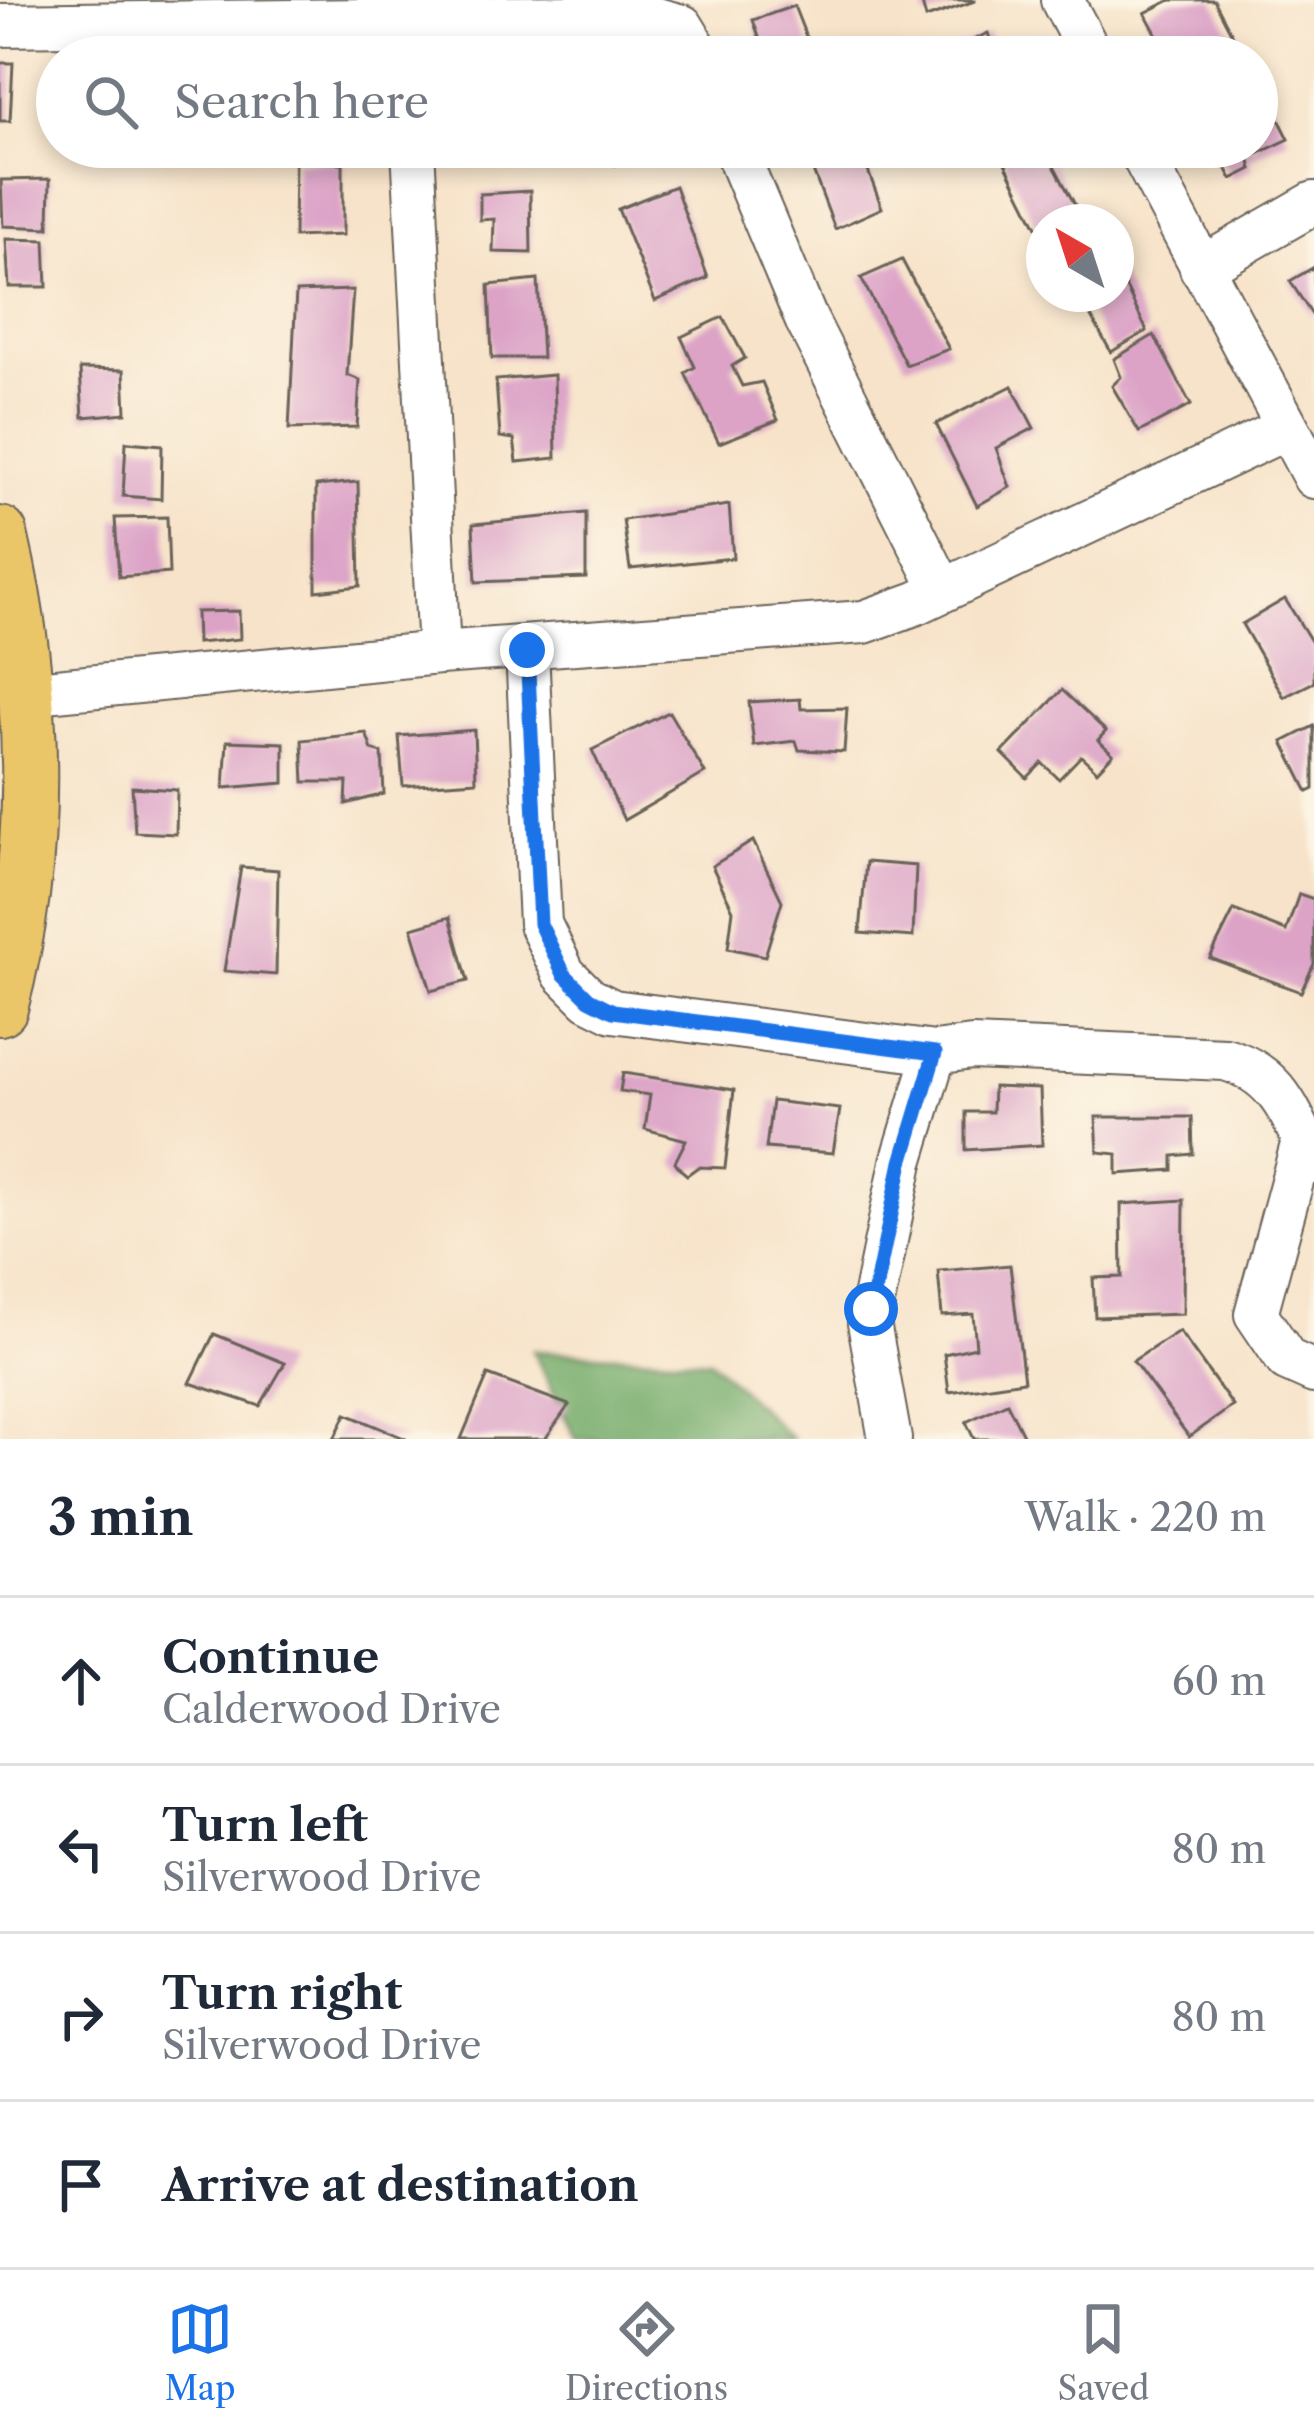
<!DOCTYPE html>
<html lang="en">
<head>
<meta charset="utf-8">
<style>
	:root { --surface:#fff; --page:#f6f6f7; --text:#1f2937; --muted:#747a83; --line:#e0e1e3; --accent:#1a73e8 }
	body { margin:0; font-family:"Libre Caslon Text",serif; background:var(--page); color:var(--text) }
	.compass { position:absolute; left:1026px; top:204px; width:108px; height:108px; border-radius:50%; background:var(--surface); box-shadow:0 6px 18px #0003; rotate:321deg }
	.stop { position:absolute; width:36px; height:36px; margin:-27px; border:9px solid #1a73e8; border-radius:50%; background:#fff }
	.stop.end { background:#1a73e8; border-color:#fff; box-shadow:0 3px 12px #0008 }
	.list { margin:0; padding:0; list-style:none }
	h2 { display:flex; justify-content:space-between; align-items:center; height:156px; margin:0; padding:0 48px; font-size:51px }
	h2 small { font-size:39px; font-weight:400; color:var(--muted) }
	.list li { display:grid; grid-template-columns:78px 1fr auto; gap:36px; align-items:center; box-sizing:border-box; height:168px; padding:0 48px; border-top:3px solid var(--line) }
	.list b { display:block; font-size:45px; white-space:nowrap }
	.list p { margin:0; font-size:39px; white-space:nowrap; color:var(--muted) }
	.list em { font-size:39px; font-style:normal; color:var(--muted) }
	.icon { flex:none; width:66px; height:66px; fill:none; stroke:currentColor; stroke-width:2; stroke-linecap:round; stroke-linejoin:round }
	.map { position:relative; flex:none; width:1314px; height:1439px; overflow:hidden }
	.search { position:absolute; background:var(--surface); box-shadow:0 6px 18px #0003; left:36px; right:36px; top:36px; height:132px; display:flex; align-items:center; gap:30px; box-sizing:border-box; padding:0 42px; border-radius:66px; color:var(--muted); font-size:45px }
	.sheet { height:828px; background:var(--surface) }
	nav { display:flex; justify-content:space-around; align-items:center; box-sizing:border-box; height:168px; border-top:3px solid var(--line); background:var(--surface); font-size:33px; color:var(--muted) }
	nav a { display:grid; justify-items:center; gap:6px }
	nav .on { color:var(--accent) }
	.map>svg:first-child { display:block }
</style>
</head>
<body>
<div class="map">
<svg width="1314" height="1439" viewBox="0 0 1314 1439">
	<rect width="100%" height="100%" fill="#fcf5e5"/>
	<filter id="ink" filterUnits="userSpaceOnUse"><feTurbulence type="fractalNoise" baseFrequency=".00833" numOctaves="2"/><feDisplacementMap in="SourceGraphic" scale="24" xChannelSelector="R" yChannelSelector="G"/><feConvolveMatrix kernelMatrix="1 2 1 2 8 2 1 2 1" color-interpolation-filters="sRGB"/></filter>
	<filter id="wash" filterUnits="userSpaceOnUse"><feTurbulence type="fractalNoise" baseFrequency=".004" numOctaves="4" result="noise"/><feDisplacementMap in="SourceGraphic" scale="48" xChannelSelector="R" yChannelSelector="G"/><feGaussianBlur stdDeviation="2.7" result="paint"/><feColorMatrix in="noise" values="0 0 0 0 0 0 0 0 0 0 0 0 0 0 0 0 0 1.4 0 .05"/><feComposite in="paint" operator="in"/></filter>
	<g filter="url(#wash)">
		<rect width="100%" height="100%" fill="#f7e3c9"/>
		<polygon fill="#74ac6a" stroke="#486443" stroke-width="3" points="533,1351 710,1360 792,1439 576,1439"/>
		<g id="blocks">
			<g fill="#dca3c7">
				<polygon points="921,0 975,0 975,1 926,18"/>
				<polygon points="1171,0 1214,0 1244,57 1169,57 1145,13"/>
				<polygon points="794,6 814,57 766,57 753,20"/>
				<polygon points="988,33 996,57 936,57"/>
				<polygon points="0,63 13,63 10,121 0,121"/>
				<polygon points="1268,97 1289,139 1249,158 1252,169 1232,179 1215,147 1257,147 1257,100"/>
				<polygon points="610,147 665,147 665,148 616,165"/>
				<polygon points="804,147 859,147 882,208 835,229"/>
				<polygon points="1020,147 1044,147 1082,218 1044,222 1044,241 1002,157"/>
				<polygon points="295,162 343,163 343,235 294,237"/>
				<polygon points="50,179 49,228 3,226 1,180"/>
				<polygon points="675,186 708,278 655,301 618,209"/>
				<polygon points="530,191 531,253 493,252 494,219 480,220 480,194"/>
				<polygon points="6,239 45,240 47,287 9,287"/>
				<polygon points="902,260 949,349 906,365 861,278"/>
				<polygon points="1116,267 1147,331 1111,352 1078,294 1116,294"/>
				<polygon points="1314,267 1314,318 1290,281"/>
				<polygon points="538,280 542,358 492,358 489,285"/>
				<polygon points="353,290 347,375 360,380 357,427 289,429 296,292"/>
				<polygon points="723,317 745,358 732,366 742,386 762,382 778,420 719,443 685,373 695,367 681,337"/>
				<polygon points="1154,335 1191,405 1139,432 1112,386 1121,377 1114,359"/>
				<polygon points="80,369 124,370 126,413 83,417"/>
				<polygon points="554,375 556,458 517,462 514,439 500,437 496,380"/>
				<polygon points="1012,386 1034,428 996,448 1010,487 977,506 936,424"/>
				<polygon points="126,442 162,445 161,499 123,496"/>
				<polygon points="358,482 360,586 316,591 316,486"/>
				<polygon points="729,505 733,558 630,569 623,520"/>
				<polygon points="586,513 586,578 476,582 473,524"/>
				<polygon points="167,517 169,573 119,577 115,518"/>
				<polygon points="1285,599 1314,646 1314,682 1284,697 1242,624"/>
				<polygon points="239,611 240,639 197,643 196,612"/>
				<polygon points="1062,690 1106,731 1098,740 1113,754 1097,771 1081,756 1059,779 1042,763 1027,778 1002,753"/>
				<polygon points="800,699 801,709 847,708 844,752 799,750 796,741 754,746 749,702"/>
				<polygon points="669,712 705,773 624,820 592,750"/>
				<polygon points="1314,726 1314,789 1308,792 1283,742"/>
				<polygon points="474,730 476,781 403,786 399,736"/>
				<polygon points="366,733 372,750 382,753 384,794 346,804 347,782 304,782 302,740"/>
				<polygon points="227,741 284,743 284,783 224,788"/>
				<polygon points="132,787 177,790 176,834 135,832"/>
				<polygon points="753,841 782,901 765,956 728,948 733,910 712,866"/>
				<polygon points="866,862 916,866 913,937 860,933"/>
				<polygon points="241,867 278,870 276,975 224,971"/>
				<polygon points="1299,894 1314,899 1314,964 1301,992 1210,958 1234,910 1286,931"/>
				<polygon points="450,917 468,981 431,991 412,928"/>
				<polygon points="623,1073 734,1090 725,1168 698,1167 687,1175 681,1170 675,1162 686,1140 645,1129 650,1095 620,1091"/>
				<polygon points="993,1087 1040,1089 1042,1145 966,1150 966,1112 992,1112"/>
				<polygon points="772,1101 840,1109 833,1153 766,1148"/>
				<polygon points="1096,1117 1192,1117 1193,1154 1173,1156 1173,1170 1117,1174 1117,1154 1098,1152"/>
				<polygon points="1184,1200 1183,1314 1095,1317 1093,1278 1122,1277 1121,1204"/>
				<polygon points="1010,1265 1024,1381 949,1392 944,1354 976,1347 973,1314 942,1316 938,1271"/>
				<polygon points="1179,1331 1233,1406 1189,1437 1133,1361"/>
				<polygon points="214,1334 285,1363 260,1406 190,1383"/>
				<polygon points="488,1375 569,1405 545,1439 461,1439"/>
				<polygon points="1007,1403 1025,1439 974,1439 966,1422"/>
				<polygon points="346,1414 406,1439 334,1439"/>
			</g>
		</g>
	</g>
	<g filter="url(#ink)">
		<use href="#blocks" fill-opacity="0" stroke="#696259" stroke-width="3"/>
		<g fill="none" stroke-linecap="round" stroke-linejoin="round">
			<defs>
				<g id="minor">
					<polyline points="1062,0 1092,57"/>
					<polyline points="407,19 408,57"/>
					<polyline points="0,25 645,16 682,26 701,57"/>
					<polyline points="413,147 439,653"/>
					<polyline points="734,147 806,319 942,589"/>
					<polyline points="1138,147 1314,477"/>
					<polyline points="1201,268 1314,203"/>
					<path d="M 527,650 L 540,924 L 564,974 L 589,999 L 613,1011 L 935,1053 L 972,1048 L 1225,1059 C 1281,1075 1291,1116 1314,1163"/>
					<polyline points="25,693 439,653 864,622 917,603 1285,429"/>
					<polyline points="1303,1141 1256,1314 1287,1360 1314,1372"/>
					<polyline points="890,1439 869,1323 902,1162 935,1053"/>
				</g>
				<path id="major" d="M 0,534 C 37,691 41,853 0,1008"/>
			</defs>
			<use href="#minor" stroke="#696259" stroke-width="46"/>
			<use href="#major" stroke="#696259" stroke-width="58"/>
			<use href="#minor" stroke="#fff" stroke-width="42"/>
			<use href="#major" stroke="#ebc669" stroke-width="54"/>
		</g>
	</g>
	<g fill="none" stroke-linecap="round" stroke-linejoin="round" filter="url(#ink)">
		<polyline stroke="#1a73e8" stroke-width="15" points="527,650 540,924 564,974 589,999 613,1011 935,1053 902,1162 871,1309"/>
	</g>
</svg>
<svg class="compass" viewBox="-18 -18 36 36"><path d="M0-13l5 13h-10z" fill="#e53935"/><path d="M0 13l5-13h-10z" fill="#747a83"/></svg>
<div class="stop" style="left:871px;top:1309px"></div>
<div class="stop end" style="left:527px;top:650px"></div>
<div class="search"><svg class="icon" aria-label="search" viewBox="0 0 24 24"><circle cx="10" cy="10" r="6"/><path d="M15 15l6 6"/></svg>Search here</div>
</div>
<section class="sheet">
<h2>3 min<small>Walk · 220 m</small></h2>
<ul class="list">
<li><svg class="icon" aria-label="ahead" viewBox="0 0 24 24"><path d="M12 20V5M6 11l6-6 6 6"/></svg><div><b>Continue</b><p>Calderwood Drive</p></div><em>60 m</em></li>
<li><svg class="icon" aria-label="left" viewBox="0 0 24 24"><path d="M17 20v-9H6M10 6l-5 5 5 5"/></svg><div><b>Turn left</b><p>Silverwood Drive</p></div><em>80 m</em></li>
<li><svg class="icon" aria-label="right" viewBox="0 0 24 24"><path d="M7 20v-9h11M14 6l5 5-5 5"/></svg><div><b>Turn right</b><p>Silverwood Drive</p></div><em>80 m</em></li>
<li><svg class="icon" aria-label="arrive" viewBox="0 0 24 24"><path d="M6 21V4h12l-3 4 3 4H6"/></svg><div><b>Arrive at destination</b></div></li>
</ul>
</section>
<nav>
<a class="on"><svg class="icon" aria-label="map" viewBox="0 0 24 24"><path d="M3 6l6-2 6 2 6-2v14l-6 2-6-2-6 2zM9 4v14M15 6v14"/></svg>Map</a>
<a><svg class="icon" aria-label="directions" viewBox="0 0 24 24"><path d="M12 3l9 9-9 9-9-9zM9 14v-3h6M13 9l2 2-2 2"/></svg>Directions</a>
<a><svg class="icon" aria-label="saved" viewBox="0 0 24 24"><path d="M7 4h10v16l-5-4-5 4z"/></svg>Saved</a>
</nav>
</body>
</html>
